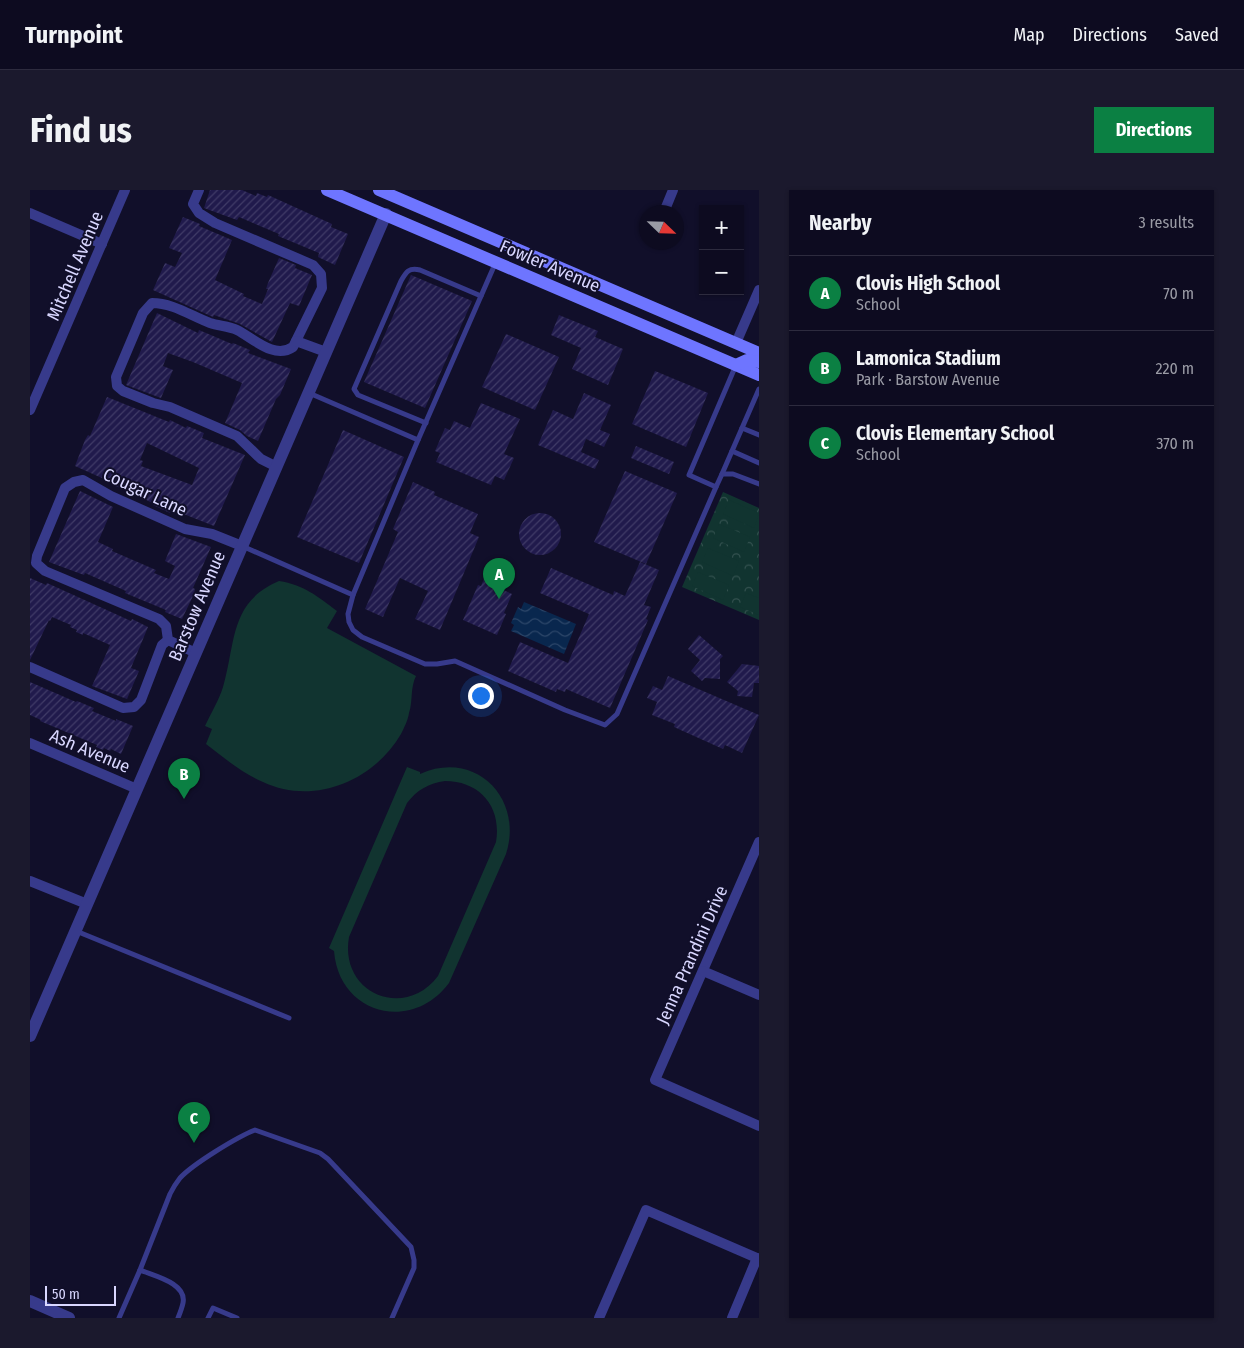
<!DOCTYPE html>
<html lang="en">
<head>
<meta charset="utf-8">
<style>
	:root { --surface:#0d0b20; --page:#1b192d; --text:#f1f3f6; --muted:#9a9ba5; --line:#2d2b3e; --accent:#0b8043 }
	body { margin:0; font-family:"Fira Sans Condensed",sans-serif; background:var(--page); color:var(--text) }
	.controls { position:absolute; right:15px; top:15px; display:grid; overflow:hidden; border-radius:0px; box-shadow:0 1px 4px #0004 }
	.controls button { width:45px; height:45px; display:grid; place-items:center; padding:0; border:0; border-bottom:1px solid var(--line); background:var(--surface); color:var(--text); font:25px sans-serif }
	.compass { position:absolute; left:609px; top:15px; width:45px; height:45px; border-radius:50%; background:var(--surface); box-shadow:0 1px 4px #0004; rotate:113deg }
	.scale { position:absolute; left:15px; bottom:12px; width:71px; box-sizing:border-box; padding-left:5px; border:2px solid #d9d7ff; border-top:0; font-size:14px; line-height:18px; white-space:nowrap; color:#d9d7ff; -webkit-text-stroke:4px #110f2a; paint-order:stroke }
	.you { position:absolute; left:450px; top:505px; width:18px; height:18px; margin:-12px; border:4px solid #fff; border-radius:50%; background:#1a73e8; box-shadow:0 0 0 8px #1a73e833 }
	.badge { display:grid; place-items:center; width:32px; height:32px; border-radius:50%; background:var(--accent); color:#fff; font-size:16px; font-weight:700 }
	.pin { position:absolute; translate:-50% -41px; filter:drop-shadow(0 1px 2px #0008) }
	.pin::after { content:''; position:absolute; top:26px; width:18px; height:15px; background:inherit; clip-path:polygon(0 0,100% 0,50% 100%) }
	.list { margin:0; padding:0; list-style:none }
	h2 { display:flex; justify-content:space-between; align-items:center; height:65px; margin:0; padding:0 20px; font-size:21px }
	h2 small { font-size:16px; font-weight:400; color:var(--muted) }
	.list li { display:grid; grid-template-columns:32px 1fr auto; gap:15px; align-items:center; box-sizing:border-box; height:75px; padding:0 20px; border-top:1px solid var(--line) }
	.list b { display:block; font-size:19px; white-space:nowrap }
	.list p { margin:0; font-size:16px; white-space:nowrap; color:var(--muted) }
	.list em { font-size:16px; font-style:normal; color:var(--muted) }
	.map { position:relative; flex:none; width:729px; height:1128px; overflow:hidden; border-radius:0px }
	header { display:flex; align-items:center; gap:30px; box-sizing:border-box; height:70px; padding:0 25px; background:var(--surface); border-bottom:1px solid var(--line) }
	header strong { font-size:24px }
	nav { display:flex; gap:28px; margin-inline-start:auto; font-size:18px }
	.intro { display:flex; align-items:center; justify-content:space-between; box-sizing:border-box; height:120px; padding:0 30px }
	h1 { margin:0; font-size:35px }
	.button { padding:12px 22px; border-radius:0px; background:var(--accent); color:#fff; font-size:18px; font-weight:700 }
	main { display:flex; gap:30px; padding:0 30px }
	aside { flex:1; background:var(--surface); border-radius:0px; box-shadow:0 1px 4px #0004 }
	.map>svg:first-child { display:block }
</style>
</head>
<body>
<header>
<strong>Turnpoint</strong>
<nav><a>Map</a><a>Directions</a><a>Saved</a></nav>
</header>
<div class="intro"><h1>Find us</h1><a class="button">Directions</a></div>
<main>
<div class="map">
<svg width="729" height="1128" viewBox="0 0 729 1128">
	<defs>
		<pattern id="park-crowns" width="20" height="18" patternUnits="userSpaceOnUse" patternTransform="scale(1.25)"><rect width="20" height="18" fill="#113430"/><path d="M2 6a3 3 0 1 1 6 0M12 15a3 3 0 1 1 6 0" fill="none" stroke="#33514f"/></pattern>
		<pattern id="water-waves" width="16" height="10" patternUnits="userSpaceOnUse" patternTransform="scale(1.25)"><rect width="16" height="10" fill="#09274e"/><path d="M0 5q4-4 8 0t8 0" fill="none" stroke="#2c4669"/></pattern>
		<pattern id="building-hatch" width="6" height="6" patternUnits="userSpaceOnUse" patternTransform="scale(1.25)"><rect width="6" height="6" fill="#201a4c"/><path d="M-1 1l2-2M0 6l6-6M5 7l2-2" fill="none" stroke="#403b67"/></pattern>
	</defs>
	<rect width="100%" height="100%" fill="#110f2a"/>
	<polygon fill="url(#park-crowns)" points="693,302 729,318 729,430 652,397"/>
	<g fill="#113430" fill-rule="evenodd">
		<polygon points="699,310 729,323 724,338 693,324"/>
		<polygon points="689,334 720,347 714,362 683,348"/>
		<polygon points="678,358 709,371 703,386 672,372"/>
		<polygon points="668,382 699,395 693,410 662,396"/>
		<path d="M 249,391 C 274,395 287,406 307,421 L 297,438 L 386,486 C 380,498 383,511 379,523 C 378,530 374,538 371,544 C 344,591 283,616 233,592 C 212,583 194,568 176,554 L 182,539 L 175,536 C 181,523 189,510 193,497 C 206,453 199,412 249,391 Z"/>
		<polygon points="716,403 729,408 729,425 710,417"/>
		<path d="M 377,577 L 390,582 L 390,584 C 445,559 494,608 476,664 L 419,793 C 382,843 309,825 304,761 L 299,758 ZM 415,591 C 450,591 472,617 466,652 L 408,786 C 374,831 309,803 319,747 L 377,613 C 387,600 399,593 415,591 Z"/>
	</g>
	<polygon fill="url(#water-waves)" points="494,412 546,434 534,464 481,441 484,435 481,433 488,417 491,419"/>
	<g fill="url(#building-hatch)" fill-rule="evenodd">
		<polygon points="180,0 212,0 226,6 227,3 237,7 238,5 302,34 301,37 318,44 305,75 288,67 289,63 248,46 249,44 209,27 207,30 174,18"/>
		<polygon points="153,27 170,34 169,36 202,50 185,90 214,104 213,106 232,114 238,99 236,99 238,93 249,68 266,75 265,78 282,85 269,116 260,113 242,152 210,134 184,125 183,127 123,100 135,73 145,77 152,63 139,58"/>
		<polygon points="381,85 442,111 395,218 334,192"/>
		<polygon points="127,123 168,143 169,140 202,154 203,153 220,160 218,163 261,179 250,205 246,209 228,251 217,246 210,240 195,233 212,193 163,172 138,163 133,176 143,180 131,208 96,195"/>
		<polygon points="529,125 568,141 565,147 593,159 578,195 542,179 551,158 521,145"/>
		<polygon points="476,144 529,167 505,220 452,197"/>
		<polygon points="625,181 678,203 656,257 602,234"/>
		<polygon points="554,203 581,215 570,240 580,244 574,257 556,249 551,262 569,270 565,279 508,255 523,220 543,229"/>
		<path d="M 77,207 L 139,232 L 140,230 L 156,238 L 157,236 L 174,243 L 172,248 L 215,265 L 184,336 L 141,319 L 140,323 L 123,315 L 124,314 L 107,305 L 83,295 L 83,293 L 45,276 L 55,250 L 58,245 L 60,246 ZM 117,253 L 169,278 L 162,295 L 111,276 L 113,271 L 110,270 Z"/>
		<polygon points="451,213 490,229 474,264 484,268 474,290 465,286 461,295 406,272 410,263 405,261 415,238 420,240 424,231 440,238"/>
		<polygon points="313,240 374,267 329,373 267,347"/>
		<polygon points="606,256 644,272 639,284 601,268"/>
		<polygon points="595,281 647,303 616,374 564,352"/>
		<polygon points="383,292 405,302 404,305 448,324 440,343 449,347 410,440 385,429 398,401 370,388 353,427 335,419 368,342 363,339"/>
		<polygon points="50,301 83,317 68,352 83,359 82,361 126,380 124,383 139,389 145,376 135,371 146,344 181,357 163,398 165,399 164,404 152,429 135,422 136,420 95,403 96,401 55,383 54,385 19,372"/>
		<circle cx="510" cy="344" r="21"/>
		<polygon points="461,371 478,378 469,398 482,404 474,423 476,424 467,445 433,430 448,395 451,396"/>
		<polygon points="610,372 629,380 614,415 621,417 616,429 618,430 580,518 536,499 535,502 527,499 526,502 478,481 490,452 538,473 559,424 510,403 521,378 583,405 584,401 595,406"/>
		<polygon points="0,388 16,395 17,393 101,431 102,429 118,437 101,478 109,481 97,509 62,496 80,455 53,443 53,445 46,442 47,440 40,437 41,435 22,427 20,431 19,430 0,470"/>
		<polygon points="669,445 693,466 690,469 690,489 675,488 672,491 661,481 670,470 658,459"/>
		<polygon points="712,474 729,476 729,493 724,493 722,507 707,506 708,501 697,492"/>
		<polygon points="638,486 729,525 712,563 695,555 693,559 644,537 645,534 622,525 627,512 617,508 623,496 632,500"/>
		<polygon points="0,492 46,512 47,511 64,518 62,521 86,531 86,529 103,536 91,564 81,559 80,561 74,558 73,560 66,557 67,555 10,531 11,530 0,525"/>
	</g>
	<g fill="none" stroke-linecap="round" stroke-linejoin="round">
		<g stroke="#373a8b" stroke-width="5">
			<polyline points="706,175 659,285 686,297 692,284 703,284 729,294"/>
			<polyline points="279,203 388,250 465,74"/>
			<path d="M 396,233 L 328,205 L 324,199 L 371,91 C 376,82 379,77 390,80 L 451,106"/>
			<polyline points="712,238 729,245"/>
			<polyline points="702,261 729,273"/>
			<polyline points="692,284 729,199"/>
			<polyline points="212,356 323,405 388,250"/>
			<polyline points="323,405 318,424 319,432 323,440 332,447 395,474 407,474 425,471 535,520 575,535 587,524 686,297"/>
			<polyline points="46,741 259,828"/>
			<path d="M 110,1080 L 140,1004 C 143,998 146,993 150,988 C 163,974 207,947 225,940 L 290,963 L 298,969 L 381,1057 L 384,1070 L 384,1078 L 362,1128"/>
			<path d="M 89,1128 L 110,1080 C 124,1086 157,1093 153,1113 C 152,1118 150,1123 148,1128"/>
			<polyline points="178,1128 183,1118 207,1128"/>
		</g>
		<g stroke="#373a8b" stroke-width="10">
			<path d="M 169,0 L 163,14 L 169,23 L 185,33 L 283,75 L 291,84 L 292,98 L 263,157 C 244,170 223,148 207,140 C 199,136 189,136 180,133 C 161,126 143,113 122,113 L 113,123 L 86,187 L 87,196 L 93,201 L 123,213 L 140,217 L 207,246 L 231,269 L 247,277"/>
			<polyline points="634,22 643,0"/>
			<polyline points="0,23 72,54"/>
			<polyline points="266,151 296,162"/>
			<polyline points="706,153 729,100"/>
			<polyline points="0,220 95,0"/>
			<polyline points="166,463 138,450 136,436 129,429 15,381 6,373 7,366 35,298 44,292 53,290 81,306 155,339 182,344 212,356"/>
			<polyline points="0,477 93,518 104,517 111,510 132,455 138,450"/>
			<polyline points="0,553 107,599"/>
			<polyline points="729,652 625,890 729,936"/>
			<polyline points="0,691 57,714"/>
			<polyline points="673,781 729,805"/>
			<polyline points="569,1128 616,1020 729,1069"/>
			<polyline points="702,1128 727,1068"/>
		</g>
		<g stroke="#373a8b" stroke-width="12">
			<polyline points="0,846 356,24"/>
			<polyline points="0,1111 39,1128"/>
		</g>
		<g stroke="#6e75ff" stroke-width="12">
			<polyline points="297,0 729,185"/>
			<polyline points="349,0 729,163"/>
			<polyline points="706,175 717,170 729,172"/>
		</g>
	</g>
	<g text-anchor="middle" stroke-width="4" stroke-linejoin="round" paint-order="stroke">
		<g font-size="18" fill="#d9d7ff" stroke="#110f2a">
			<text transform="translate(45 76) rotate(-67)" y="6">Mitchell Avenue</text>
			<text transform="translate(520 76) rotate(23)" y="6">Fowler Avenue</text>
			<text transform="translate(115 302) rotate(25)" y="6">Cougar Lane</text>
			<text transform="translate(167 416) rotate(-67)" y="6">Barstow Avenue</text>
			<text transform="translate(60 561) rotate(23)" y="6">Ash Avenue</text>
			<text transform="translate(662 765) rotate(-66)" y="6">Jenna Prandini Drive</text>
		</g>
	</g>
</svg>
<div class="controls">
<button>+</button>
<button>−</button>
</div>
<svg class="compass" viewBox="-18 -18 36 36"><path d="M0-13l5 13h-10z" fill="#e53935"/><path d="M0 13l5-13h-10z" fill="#9a9ba5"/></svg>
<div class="scale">50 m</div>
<div class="you"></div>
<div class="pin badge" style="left:469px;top:409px">A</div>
<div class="pin badge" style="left:154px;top:609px">B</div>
<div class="pin badge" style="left:164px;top:953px">C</div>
</div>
<aside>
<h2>Nearby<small>3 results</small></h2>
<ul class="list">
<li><span class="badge">A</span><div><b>Clovis High School</b><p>School</p></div><em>70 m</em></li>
<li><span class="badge">B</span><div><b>Lamonica Stadium</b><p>Park · Barstow Avenue</p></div><em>220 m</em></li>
<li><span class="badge">C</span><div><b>Clovis Elementary School</b><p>School</p></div><em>370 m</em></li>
</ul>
</aside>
</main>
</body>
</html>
